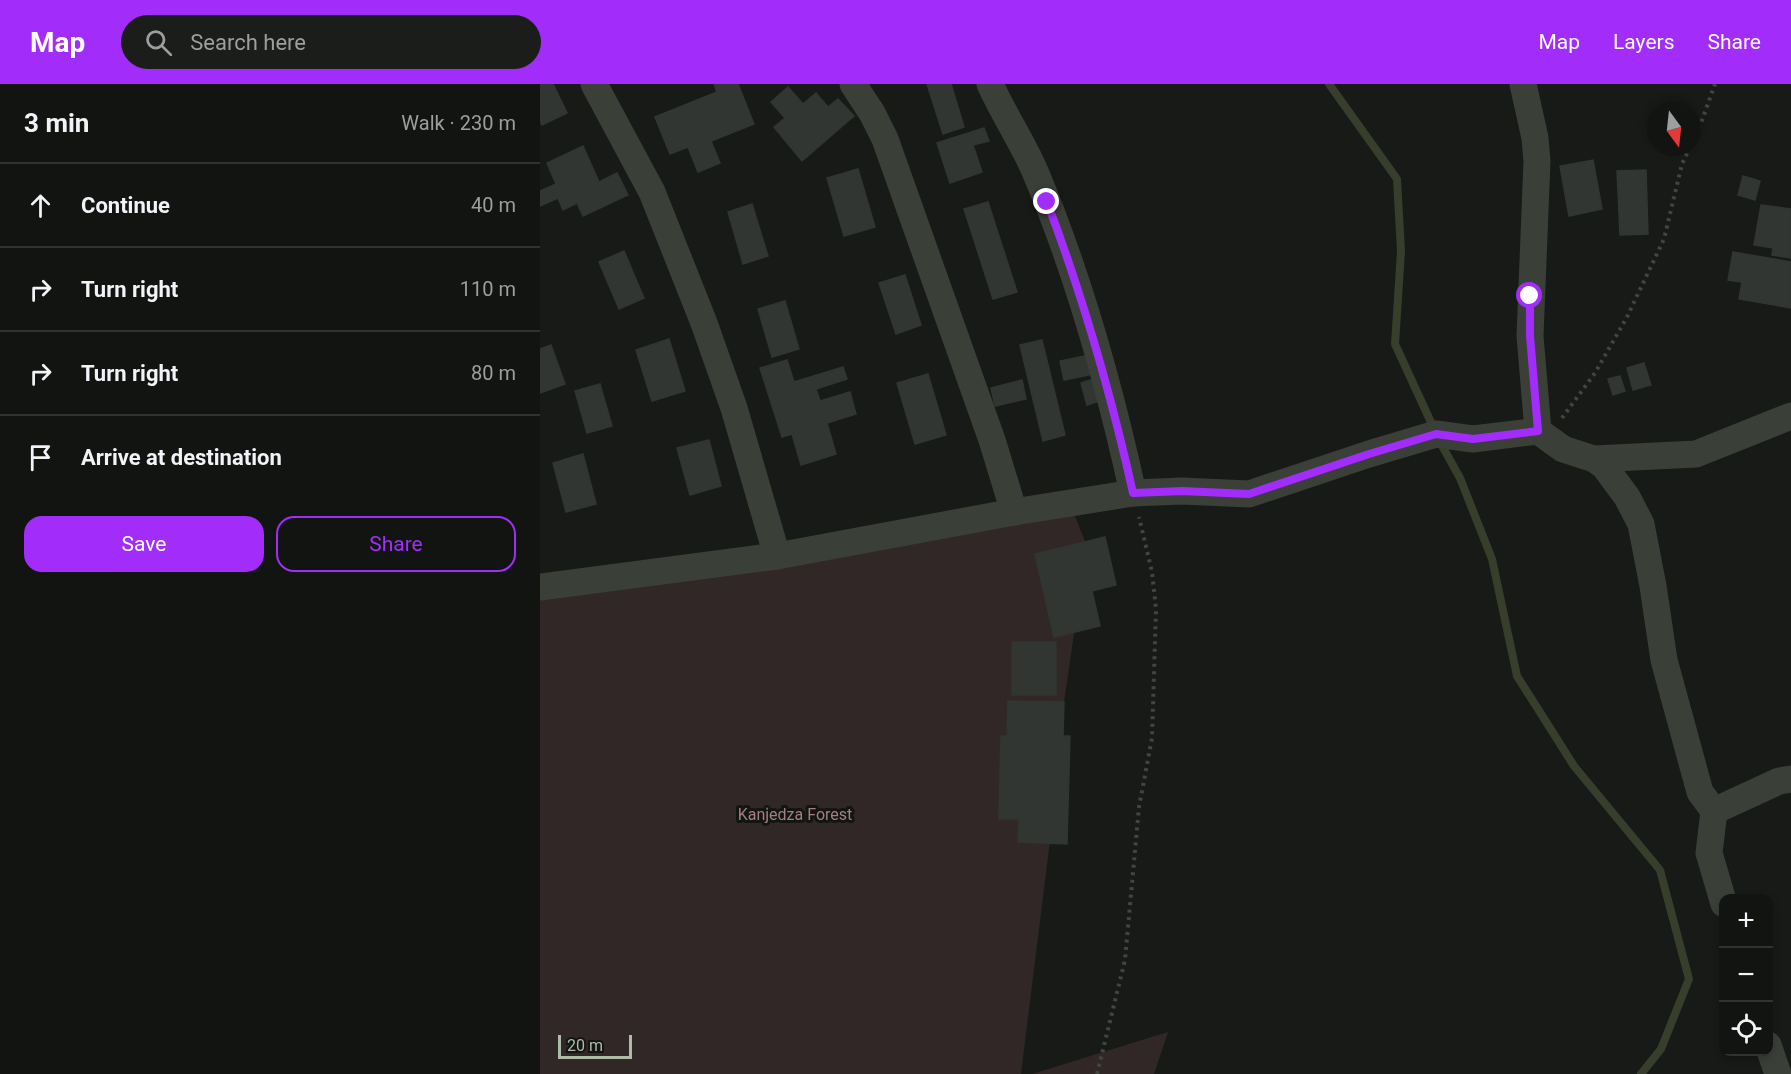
<!DOCTYPE html>
<html lang="en">
<head>
<meta charset="utf-8">
<style>
	:root { --surface:#111411; --page:#1a1d1a; --text:#f1f3f6; --muted:#9c9e9f; --line:#303331; --accent:#a22dfb }
	body { margin:0; font-family:Roboto,sans-serif; background:var(--page); color:var(--text) }
	.controls { position:absolute; right:18px; bottom:18px; display:grid; overflow:hidden; border-radius:12px; box-shadow:0 3px 9px #0003 }
	.controls button { width:54px; height:54px; display:grid; place-items:center; padding:0; border:0; border-bottom:2px solid var(--line); background:var(--surface); color:var(--text); font:30px sans-serif }
	.compass { position:absolute; left:1107px; top:18px; width:54px; height:54px; border-radius:50%; background:var(--surface); box-shadow:0 3px 9px #0003; rotate:165deg }
	.scale { position:absolute; left:18px; bottom:15px; width:74px; box-sizing:border-box; padding-left:6px; border:3px solid #b0baa9; border-top:0; font-size:16px; line-height:21px; white-space:nowrap; color:#b0baa9; -webkit-text-stroke:4px #121512; paint-order:stroke }
	.stop { position:absolute; width:18px; height:18px; margin:-14px; border:4px solid #a22dfb; border-radius:50%; background:#fff }
	.stop.end { background:#a22dfb; border-color:#fff; box-shadow:0 2px 6px #0008 }
	.list { margin:0; padding:0; list-style:none }
	h2 { display:flex; justify-content:space-between; align-items:center; height:78px; margin:0; padding:0 24px; font-size:26px }
	h2 small { font-size:20px; font-weight:400; color:var(--muted) }
	.list li { display:grid; grid-template-columns:39px 1fr auto; gap:18px; align-items:center; box-sizing:border-box; height:84px; padding:0 24px; border-top:2px solid var(--line) }
	.list b { display:block; font-size:22px; white-space:nowrap }
	.list em { font-size:20px; font-style:normal; color:var(--muted) }
	.actions { display:flex; gap:12px; padding:18px 24px }
	.actions a { flex:1; padding:14px 0; border:2px solid var(--accent); border-radius:18px; text-align:center; font-size:21px; color:var(--accent) }
	.actions .main { background:var(--accent); color:#fff }
	.icon { flex:none; width:33px; height:33px; fill:none; stroke:currentColor; stroke-width:2; stroke-linecap:round; stroke-linejoin:round }
	.map { position:relative; flex:none; width:1251px; height:990px; overflow:hidden }
	header { display:flex; align-items:center; gap:36px; box-sizing:border-box; height:84px; padding:0 30px; background:var(--accent); color:#fff }
	header strong { font-size:28px }
	nav { display:flex; gap:33px; margin-inline-start:auto; font-size:21px }
	.search { width:420px; height:54px; background:var(--page); display:flex; align-items:center; gap:15px; box-sizing:border-box; padding:0 21px; border-radius:33px; color:var(--muted); font-size:22px }
	main { display:flex }
	aside { flex:1; background:var(--surface) }
	.map>svg:first-child { display:block }
</style>
</head>
<body>
<header>
<strong>Map</strong>
<div class="search"><svg class="icon" aria-label="search" viewBox="0 0 24 24"><circle cx="10" cy="10" r="6"/><path d="M15 15l6 6"/></svg>Search here</div>
<nav><a>Map</a><a>Layers</a><a>Share</a></nav>
</header>
<main>
<aside>
<h2>3 min<small>Walk · 230 m</small></h2>
<ul class="list">
<li><svg class="icon" aria-label="ahead" viewBox="0 0 24 24"><path d="M12 20V5M6 11l6-6 6 6"/></svg><div><b>Continue</b></div><em>40 m</em></li>
<li><svg class="icon" aria-label="right" viewBox="0 0 24 24"><path d="M7 20v-9h11M14 6l5 5-5 5"/></svg><div><b>Turn right</b></div><em>110 m</em></li>
<li><svg class="icon" aria-label="right" viewBox="0 0 24 24"><path d="M7 20v-9h11M14 6l5 5-5 5"/></svg><div><b>Turn right</b></div><em>80 m</em></li>
<li><svg class="icon" aria-label="arrive" viewBox="0 0 24 24"><path d="M6 21V4h12l-3 4 3 4H6"/></svg><div><b>Arrive at destination</b></div></li>
</ul>
<div class="actions"><a class="main">Save</a><a>Share</a></div>
</aside>
<div class="map">
<svg width="1251" height="990" viewBox="0 0 1251 990">
	<rect width="100%" height="100%" fill="#171a17"/>
	<g fill="#322727">
		<polygon points="532,425 547,462 524,618 523,652 481,990 0,990 0,513"/>
		<polygon points="628,948 614,990 492,990"/>
	</g>
	<g fill="none" stroke-linecap="round" stroke-linejoin="round">
		<g stroke="#383e2c" stroke-width="8">
			<polyline points="789,0 857,95 861,167 855,260 895,347"/>
			<polyline points="900,358 920,394 952,475 977,592 1034,682 1120,786 1149,895 1121,965 1101,990"/>
		</g>
	</g>
	<g fill="#323632" stroke="#313631" stroke-width="1.5">
		<polygon points="0,0 13,0 27,29 2,41 0,37"/>
		<polygon points="174,0 198,0 214,40 171,57 180,79 158,88 148,63 130,70 115,33 177,8"/>
		<polygon points="387,0 411,0 424,43 403,50"/>
		<polygon points="248,3 263,20 276,9 288,23 298,15 314,32 262,77 234,43 245,34 231,18"/>
		<polygon points="444,44 449,57 433,61 442,88 410,99 397,59"/>
		<polygon points="43,62 59,98 77,89 88,111 43,132 37,119 23,126 18,114 0,122 0,107 16,100 7,79"/>
		<polygon points="1053,76 1062,125 1029,132 1020,82"/>
		<polygon points="318,85 335,143 304,152 287,94"/>
		<polygon points="1106,86 1108,150 1080,151 1077,87"/>
		<polygon points="1203,92 1220,97 1215,116 1198,111"/>
		<polygon points="448,118 477,208 453,215 424,125"/>
		<polygon points="212,120 228,172 203,180 188,128"/>
		<polygon points="1221,121 1251,125 1251,174 1232,171 1233,164 1214,161"/>
		<polygon points="84,167 104,214 79,225 59,178"/>
		<polygon points="1193,168 1251,178 1251,224 1199,215 1202,198 1188,196"/>
		<polygon points="365,191 381,241 356,250 339,199"/>
		<polygon points="245,217 259,265 232,273 218,225"/>
		<polygon points="129,255 145,307 112,317 96,266"/>
		<polygon points="502,256 525,351 503,357 480,261"/>
		<polygon points="11,261 25,300 0,309 0,265"/>
		<polygon points="550,271 554,290 524,296 520,277"/>
		<polygon points="247,276 254,298 303,283 307,295 276,305 280,317 310,308 316,330 287,339 296,370 261,381 252,350 242,353 220,284"/>
		<polygon points="1104,279 1111,301 1093,306 1087,284"/>
		<polygon points="388,290 406,351 375,360 357,299"/>
		<polygon points="1080,292 1085,307 1073,311 1068,295"/>
		<polygon points="557,294 563,316 547,321 541,299"/>
		<polygon points="482,296 486,315 455,322 451,304"/>
		<polygon points="60,300 72,342 47,349 35,307"/>
		<polygon points="169,356 181,402 150,411 137,364"/>
		<polygon points="43,370 56,420 26,428 13,379"/>
		<polygon points="565,453 576,501 552,507 560,542 514,553 495,470"/>
		<rect x="472" y="558" width="44" height="53"/>
		<polygon points="468,617 524,618 523,652 530,652 527,760 478,758 479,735 459,735 461,652 467,652"/>
	</g>
	<g fill="none" stroke-linecap="round" stroke-linejoin="round">
		<g stroke="#41463e" stroke-width="4" stroke-dasharray="3 4.5" stroke-linecap="butt">
			<polyline points="1152,58 1161,39 1175,0"/>
			<polyline points="1022,334 1055,289 1087,233 1124,155 1142,80 1150,63"/>
			<polyline points="557,990 585,876 599,723 612,654 616,525 612,488 599,433"/>
		</g>
		<g stroke="#3a3f38" stroke-width="27">
			<polyline points="54,0 112,108 164,239 194,324 237,472"/>
			<polyline points="313,0 332,29 345,55 452,356 474,428"/>
			<path d="M 450,0 C 463,29 481,56 494,85 C 538,189 569,299 593,409"/>
			<polyline points="983,0 995,54 997,77 990,252 998,347 1023,365 1054,375 1156,370 1251,332"/>
			<polyline points="1054,375 1064,382 1087,413 1101,440 1113,502 1124,576 1160,708 1174,727 1169,769 1184,820"/>
			<polyline points="0,503 237,472 474,428 593,409 642,407 709,410 829,370 896,350 933,355 998,347"/>
			<polyline points="1174,727 1239,697 1251,695"/>
			<polyline points="1228,961 1238,990"/>
		</g>
	</g>
	<g fill="none" stroke-linecap="round" stroke-linejoin="round">
		<path stroke="#a22dfb" stroke-width="8" d="M 507,118 C 543,213 571,310 593,409 L 642,407 L 709,410 L 829,370 L 896,350 L 933,355 L 998,347 L 990,252 L 990,212"/>
	</g>
	<g text-anchor="middle" stroke-width="6" stroke-linejoin="round" paint-order="stroke">
		<g font-size="16" fill="#a67f80" stroke="#121512">
			<text x="255" y="736">Kanjedza Forest</text>
		</g>
	</g>
</svg>
<div class="controls">
<button>+</button>
<button>−</button>
<button><svg class="icon" aria-label="locate" viewBox="0 0 24 24"><circle cx="12" cy="12" r="6"/><path d="M12 2v4M12 18v4M2 12h4M18 12h4"/></svg></button>
</div>
<svg class="compass" viewBox="-18 -18 36 36"><path d="M0-13l5 13h-10z" fill="#e53935"/><path d="M0 13l5-13h-10z" fill="#9c9e9f"/></svg>
<div class="scale">20 m</div>
<div class="stop" style="left:990px;top:212px"></div>
<div class="stop end" style="left:507px;top:118px"></div>
</div>
</main>
</body>
</html>
